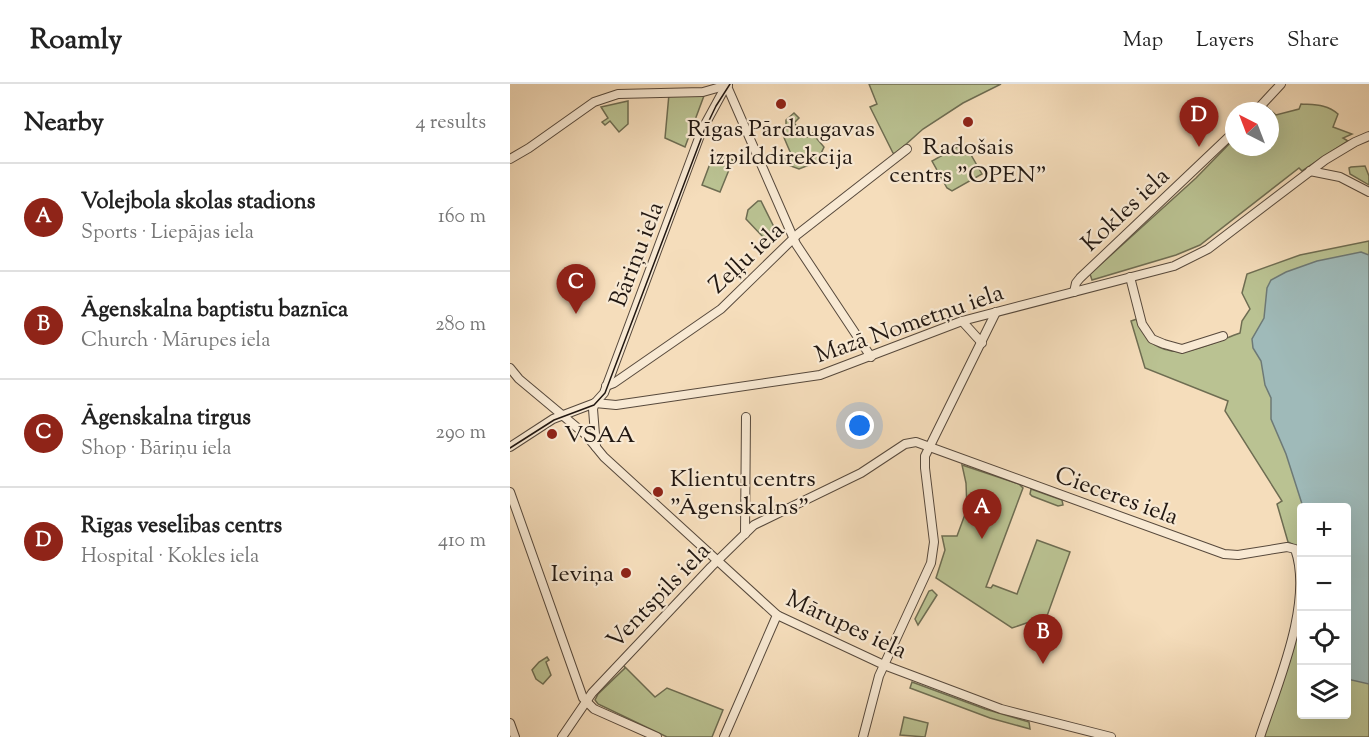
<!DOCTYPE html>
<html lang="en">
<head>
<meta charset="utf-8">
<style>
	:root { --surface:#fff; --page:#f2f2f2; --text:#222; --muted:#767676; --line:#e0e0e0; --accent:#8f2418 }
	body { margin:0; font-family:"Sorts Mill Goudy",serif; background:var(--page); color:var(--text) }
	.controls { position:absolute; right:18px; bottom:18px; display:grid; overflow:hidden; border-radius:6px; box-shadow:0 6px 24px #0002 }
	.controls button { width:54px; height:54px; display:grid; place-items:center; padding:0; border:0; border-bottom:2px solid var(--line); background:var(--surface); color:var(--text); font:30px sans-serif }
	.compass { position:absolute; left:715px; top:18px; width:54px; height:54px; border-radius:50%; background:var(--surface); box-shadow:0 6px 24px #0002; rotate:318deg }
	.you { position:absolute; left:350px; top:342px; width:21px; height:21px; margin:-15px; border:4px solid #fff; border-radius:50%; background:#1a73e8; box-shadow:0 0 0 9px #1a73e833 }
	.badge { display:grid; place-items:center; width:39px; height:39px; border-radius:50%; background:var(--accent); color:#fff; font-size:20px; font-weight:700 }
	.pin { position:absolute; translate:-50% -50px; filter:drop-shadow(0 2px 3px #0008) }
	.pin::after { content:''; position:absolute; top:32px; width:21px; height:18px; background:inherit; clip-path:polygon(0 0,100% 0,50% 100%) }
	.list { margin:0; padding:0; list-style:none }
	h2 { display:flex; justify-content:space-between; align-items:center; height:78px; margin:0; padding:0 24px; font-size:26px }
	h2 small { font-size:20px; font-weight:400; color:var(--muted) }
	.list li { display:grid; grid-template-columns:39px 1fr auto; gap:18px; align-items:center; box-sizing:border-box; height:108px; padding:0 24px; border-top:2px solid var(--line) }
	.list b { display:block; font-size:22px; white-space:nowrap }
	.list p { margin:0; font-size:20px; white-space:nowrap; color:var(--muted) }
	.list em { font-size:20px; font-style:normal; color:var(--muted) }
	.icon { flex:none; width:33px; height:33px; fill:none; stroke:currentColor; stroke-width:2; stroke-linecap:round; stroke-linejoin:round }
	.map { position:relative; flex:none; width:859px; height:653px; overflow:hidden }
	header { display:flex; align-items:center; gap:36px; box-sizing:border-box; height:84px; padding:0 30px; background:var(--surface); border-bottom:2px solid var(--line) }
	header strong { font-size:28px }
	nav { display:flex; gap:33px; margin-inline-start:auto; font-size:21px }
	main { display:flex }
	aside { flex:1; background:var(--surface) }
	.map>svg:first-child { display:block }
</style>
</head>
<body>
<header>
<strong>Roamly</strong>
<nav><a>Map</a><a>Layers</a><a>Share</a></nav>
</header>
<main>
<aside>
<h2>Nearby<small>4 results</small></h2>
<ul class="list">
<li><span class="badge">A</span><div><b>Volejbola skolas stadions</b><p>Sports · Liepājas iela</p></div><em>160 m</em></li>
<li><span class="badge">B</span><div><b>Āgenskalna baptistu baznīca</b><p>Church · Mārupes iela</p></div><em>280 m</em></li>
<li><span class="badge">C</span><div><b>Āgenskalna tirgus</b><p>Shop · Bāriņu iela</p></div><em>290 m</em></li>
<li><span class="badge">D</span><div><b>Rīgas veselības centrs</b><p>Hospital · Kokles iela</p></div><em>410 m</em></li>
</ul>
</aside>
<div class="map">
<svg width="859" height="653" viewBox="0 0 859 653">
	<rect width="100%" height="100%" fill="#f5ddbb"/>
	<filter id="stains"><feTurbulence type="fractalNoise" baseFrequency=".00333" numOctaves="4"/><feColorMatrix values="0 0 0 0 .2 0 0 0 0 .09 0 0 0 0 .02 0 0 0 .5 -.17"/></filter>
	<radialGradient id="worn" r=".72"><stop offset=".6" stop-color="#630" stop-opacity="0"/><stop offset="1" stop-color="#630" stop-opacity=".3"/></radialGradient>
	<g fill="#bac292" stroke="#6e6d52" stroke-width="1.5">
		<polygon points="359,0 491,0 453,19 413,45 385,70 383,69 360,23 367,20"/>
		<polygon points="195,9 175,63 155,54 159,10"/>
		<polygon points="118,17 118,40 109,48 100,37 95,41 92,38 98,34 91,23"/>
		<path d="M 791,20 C 805,21 817,20 828,30 L 823,43 L 842,50 L 833,54 L 838,57 L 792,87 L 789,84 L 690,161 L 666,171 L 582,196 L 580,190 L 686,94 L 724,55 L 724,63 L 760,63 L 760,27 L 753,27 L 757,23 L 766,31 L 789,25 Z"/>
		<polygon points="284,29 289,34 284,39 297,53 302,49 314,63 307,78 289,85 278,81 275,74 281,70 272,49 276,45 276,36"/>
		<polygon points="449,62 453,62 457,64 472,90 442,107 437,104 422,77"/>
		<polygon points="204,69 223,76 210,108 192,101"/>
		<polygon points="855,82 859,92 859,101 840,90 839,84 841,83"/>
		<polygon points="248,117 251,117 265,145 254,154 236,135 238,126"/>
		<path d="M 859,157 L 859,653 L 754,653 L 791,524 L 792,630 L 836,630 L 836,424 L 792,424 L 791,489 C 790,477 792,463 778,458 L 767,420 L 772,417 L 715,327 L 718,317 L 635,284 L 621,237 L 627,235 C 631,244 636,255 645,261 C 671,278 706,257 730,249 L 732,237 L 740,225 L 732,209 L 737,190 L 790,171 Z"/>
		<polygon points="452,381 509,400 513,404 476,503 481,504 483,501 507,510 527,456 560,468 537,532 502,544 426,494 435,466 432,452 447,452 457,425 456,399"/>
		<polygon points="521,405 552,416 553,421 548,422 522,412 520,410"/>
		<polygon points="422,506 427,511 408,541 405,535 419,507"/>
		<polygon points="37,573 39,576 36,578 41,591 33,600 26,595 22,586 29,578"/>
		<polygon points="114,582 145,613 157,604 213,626 202,653 157,653 88,620 85,616 88,610 115,584"/>
		<polygon points="402,598 475,625 519,638 520,645 480,634 400,604"/>
		<polygon points="394,633 418,639 415,653 390,651"/>
	</g>
	<polygon fill="#9fbab9" stroke="#6d7976" stroke-width="1.5" points="851,168 859,171 859,600 837,595 836,424 793,423 776,370 761,335 761,314 755,301 751,277 743,264 742,255 754,234 757,204 761,196 776,188 807,177"/>
	<g fill="none" stroke-linecap="round" stroke-linejoin="round">
		<defs>
			<g id="minor">
				<polyline points="216,0 286,160 361,273"/>
				<polyline points="746,27 771,0"/>
				<polyline points="0,75 19,64 84,18 108,10 193,8 218,1"/>
				<polyline points="800,87 830,93 859,108"/>
				<polyline points="620,193 632,240 642,255 654,260 672,265 713,252"/>
				<polyline points="564,208 566,199 570,194 724,48"/>
				<polyline points="452,237 472,259"/>
				<polyline points="0,284 9,295 76,351 94,373 267,531 374,581 491,625 601,653"/>
				<polyline points="96,302 104,299 211,225 288,150 397,65"/>
				<polyline points="85,319 106,321 310,291 452,237 664,182 698,165 815,76 845,58 859,52"/>
				<polyline points="85,319 83,325 86,363"/>
				<polyline points="0,363 43,335 85,319 94,309 192,46 217,0"/>
				<polyline points="0,408 73,614 84,625 147,653"/>
				<polyline points="235,450 236,333"/>
				<polyline points="0,639 5,653"/>
				<path d="M 52,653 L 82,609 L 201,483 L 244,441 L 351,389 L 395,360 L 406,358 L 714,470 L 728,471 L 777,463 L 785,465 C 804,518 767,601 750,653"/>
				<polyline points="214,653 267,531"/>
				<polyline points="353,653 369,592 421,479 424,458 415,384 415,372 486,228"/>
			</g>
		</defs>
		<use href="#minor" stroke="#57493c" stroke-width="10"/>
		<use href="#minor" stroke="#f8e9d3" stroke-width="8"/>
		<polyline stroke="#221812" stroke-width="1.5" points="0,364 44,336 84,321 95,309 194,47 206,22 220,0"/>
	</g>
	<g fill="#8f2418" stroke="#f8e9d3" stroke-width="2">
		<circle cx="271" cy="20" r="6"/>
		<circle cx="458" cy="38" r="6"/>
		<circle cx="42" cy="350" r="6"/>
		<circle cx="148" cy="408" r="6"/>
		<circle cx="116" cy="489" r="6"/>
	</g>
	<g text-anchor="middle" stroke-width="4.5" stroke-linejoin="round" paint-order="stroke">
		<g font-size="24" fill="#221812" stroke="#f8e9d3">
			<text x="271" y="52">Rīgas Pārdaugavas<tspan x="271" dy="28">izpilddirekcija</tspan></text>
			<text x="458" y="70">Radošais<tspan x="458" dy="28">centrs "OPEN"</tspan></text>
			<text x="54" y="358" text-anchor="start">VSAA</text>
			<text x="160" y="402" text-anchor="start">Klientu centrs<tspan x="160" dy="28">"Āgenskalns"</tspan></text>
			<text x="104" y="497" text-anchor="end">Ieviņa</text>
		</g>
		<g font-size="24" fill="#221812" stroke="#f8e9d3">
			<text transform="translate(615 125) rotate(-43)" y="8">Kokles iela</text>
			<text transform="translate(126 170) rotate(-69)" y="8">Bāriņu iela</text>
			<text transform="translate(236 173) rotate(-43)" y="8">Zeļļu iela</text>
			<text transform="translate(399 239) rotate(-19)" y="8">Mazā Nometņu iela</text>
			<text transform="translate(607 411) rotate(20)" y="8">Cieceres iela</text>
			<text transform="translate(148 511) rotate(-46)" y="8">Ventspils iela</text>
			<text transform="translate(337 540) rotate(25)" y="8">Mārupes iela</text>
		</g>
	</g>
	<rect width="100%" height="100%" filter="url(#stains)"/>
	<rect width="100%" height="100%" fill="url(#worn)"/>
</svg>
<div class="controls">
<button>+</button>
<button>−</button>
<button><svg class="icon" aria-label="locate" viewBox="0 0 24 24"><circle cx="12" cy="12" r="6"/><path d="M12 2v4M12 18v4M2 12h4M18 12h4"/></svg></button>
<button><svg class="icon" aria-label="layers" viewBox="0 0 24 24"><path d="M12 4l9 5-9 5-9-5zM3 14l9 5 9-5"/></svg></button>
</div>
<svg class="compass" viewBox="-18 -18 36 36"><path d="M0-13l5 13h-10z" fill="#e53935"/><path d="M0 13l5-13h-10z" fill="#767676"/></svg>
<div class="you"></div>
<div class="pin badge" style="left:472px;top:455px">A</div>
<div class="pin badge" style="left:533px;top:580px">B</div>
<div class="pin badge" style="left:66px;top:230px">C</div>
<div class="pin badge" style="left:689px;top:63px">D</div>
</div>
</main>
</body>
</html>
